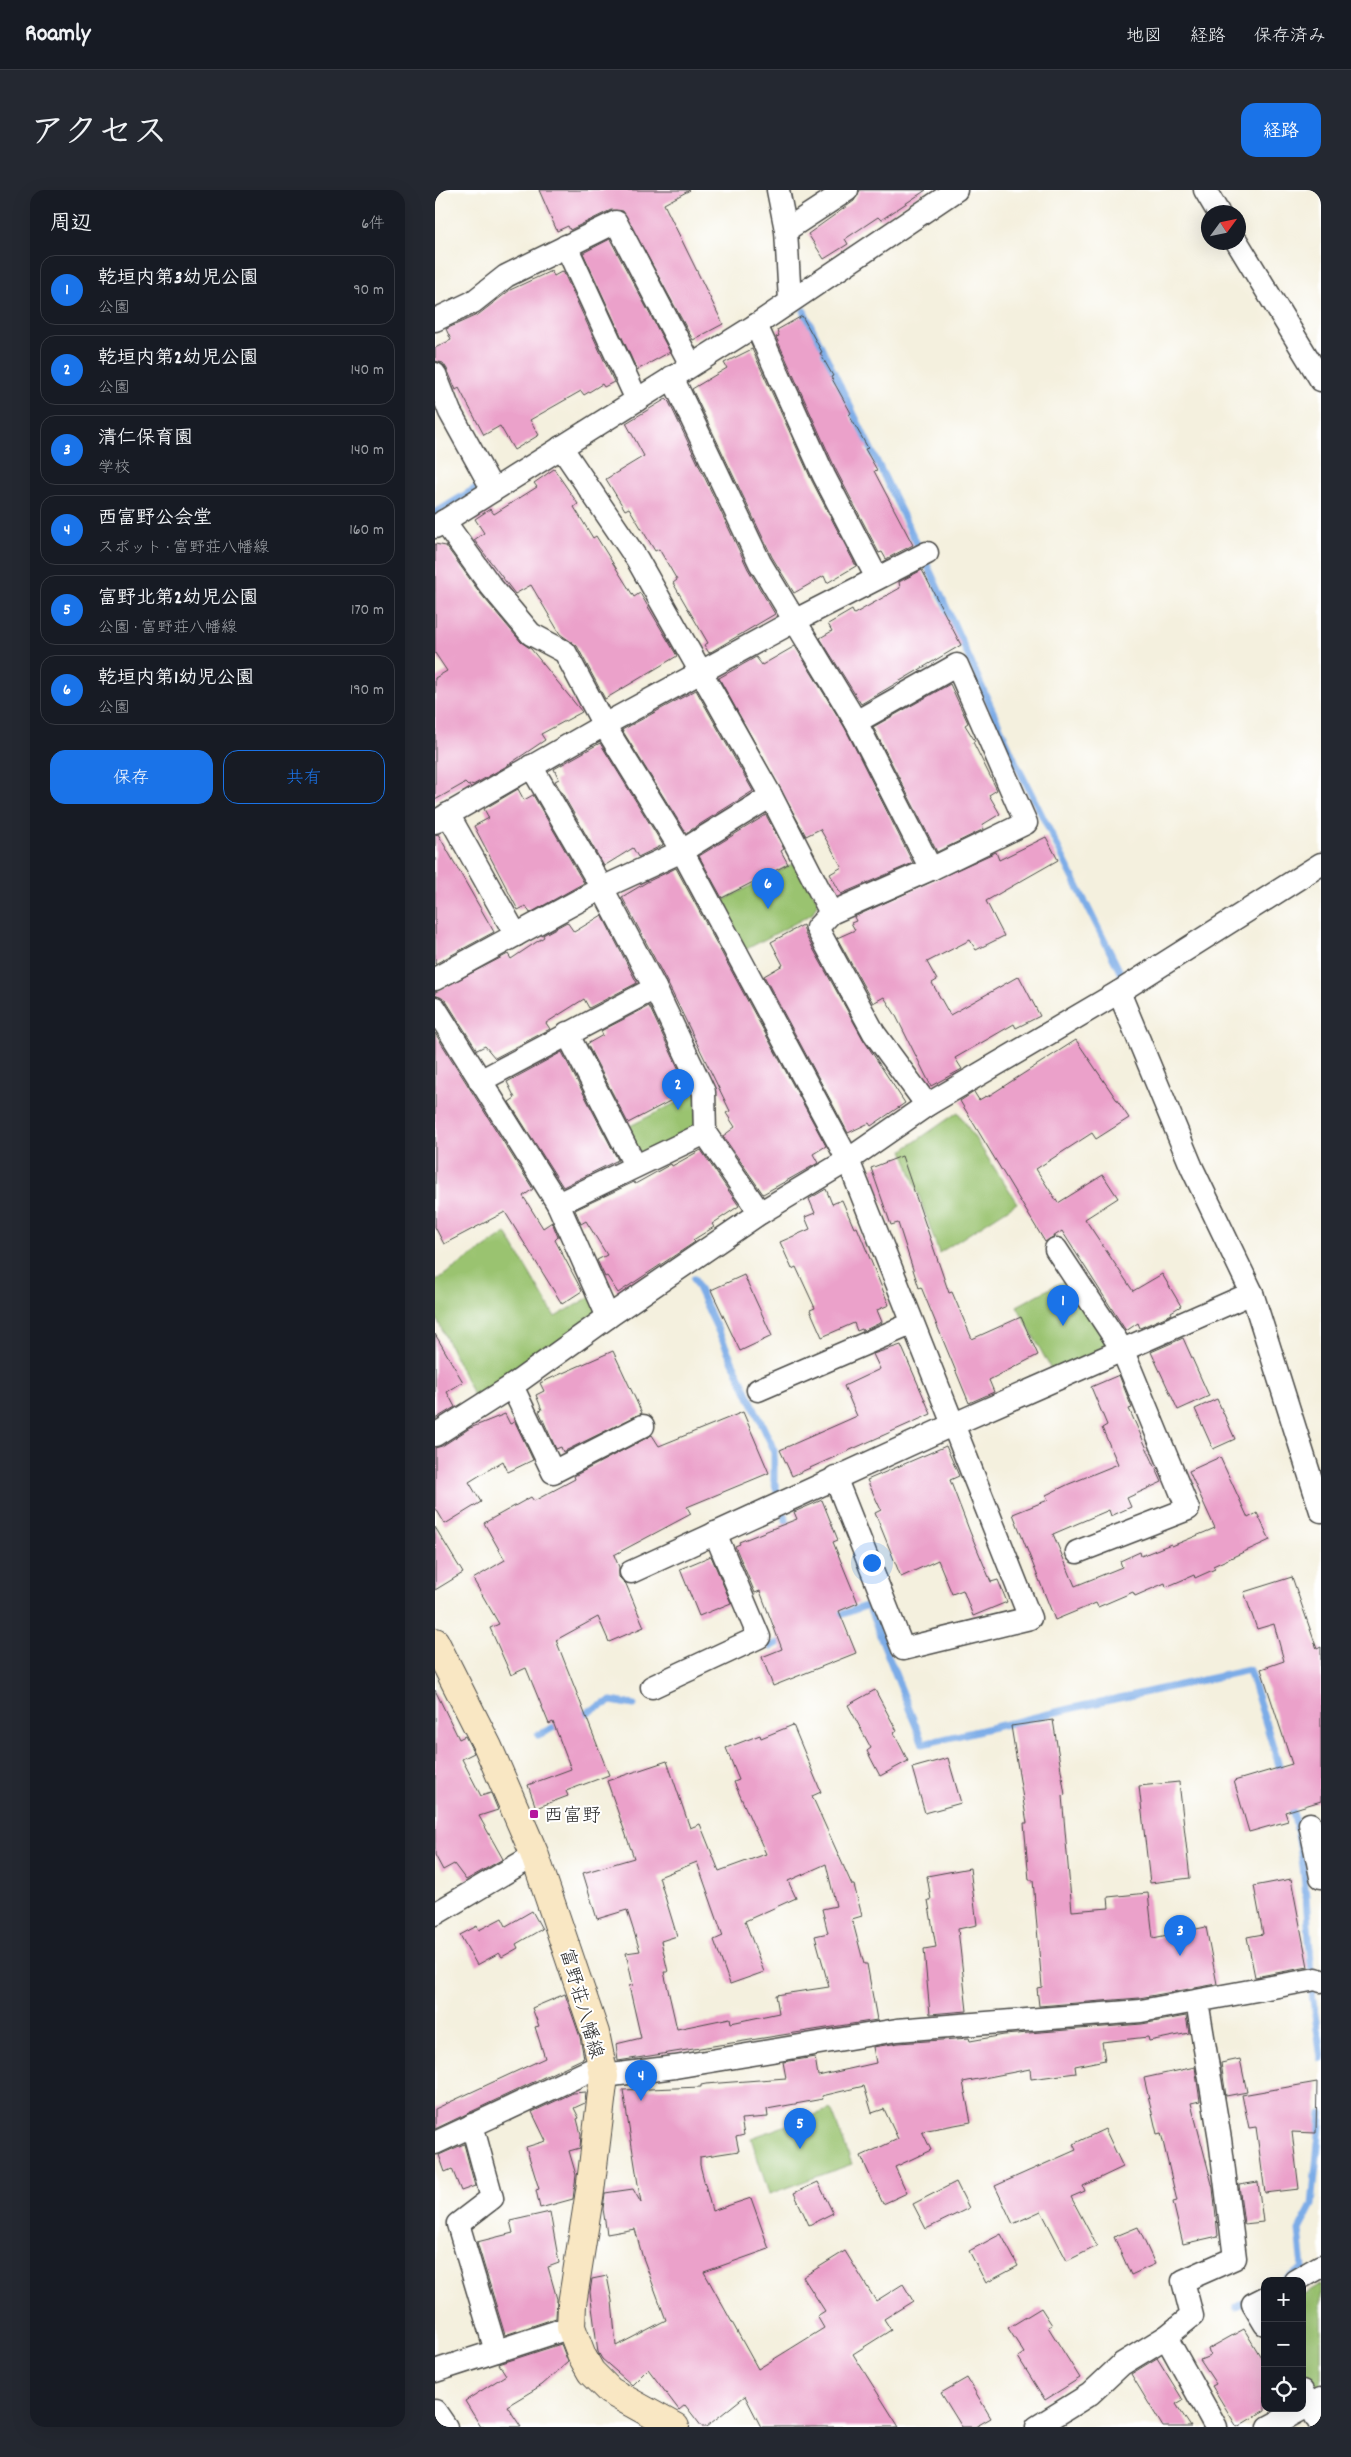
<!DOCTYPE html>
<html lang="ja">
<head>
<meta charset="utf-8">
<style>
	:root { --surface:#171b24; --page:#242831; --text:#f1f3f6; --muted:#9ea1a6; --line:#363941; --accent:#1a73e8 }
	body { margin:0; font-family:Dekko,"Klee One",sans-serif; background:var(--page); color:var(--text) }
	.controls { position:absolute; right:15px; bottom:15px; display:grid; overflow:hidden; border-radius:10px; box-shadow:0 5px 20px #0002 }
	.controls button { width:45px; height:45px; display:grid; place-items:center; padding:0; border:0; border-bottom:1px solid var(--line); background:var(--surface); color:var(--text); font:25px sans-serif }
	.compass { position:absolute; left:766px; top:15px; width:45px; height:45px; border-radius:50%; background:var(--surface); box-shadow:0 5px 20px #0002; rotate:57deg }
	.you { position:absolute; left:436px; top:1372px; width:18px; height:18px; margin:-12px; border:4px solid #fff; border-radius:50%; background:#1a73e8; box-shadow:0 0 0 8px #1a73e833 }
	.badge { display:grid; place-items:center; width:32px; height:32px; border-radius:50%; background:var(--accent); color:#fff; font-size:16px; font-weight:700 }
	.pin { position:absolute; translate:-50% -41px; filter:drop-shadow(0 1px 2px #0008) }
	.pin::after { content:''; position:absolute; top:26px; width:18px; height:15px; background:inherit; clip-path:polygon(0 0,100% 0,50% 100%) }
	.list { margin:0; padding:0; list-style:none }
	h2 { display:flex; justify-content:space-between; align-items:center; height:65px; margin:0; padding:0 20px; font-size:21px }
	h2 small { font-size:16px; font-weight:400; color:var(--muted) }
	.list li { display:grid; grid-template-columns:32px 1fr auto; gap:15px; align-items:center; box-sizing:border-box; height:70px; margin:0 10px 10px; padding:0 10px; border:1px solid var(--line); border-radius:15px }
	.list b { display:block; font-size:19px; white-space:nowrap }
	.list p { margin:0; font-size:16px; white-space:nowrap; color:var(--muted) }
	.list em { font-size:16px; font-style:normal; color:var(--muted) }
	.actions { display:flex; gap:10px; padding:15px 20px }
	.actions a { flex:1; padding:11px 0; border:1px solid var(--accent); border-radius:15px; text-align:center; font-size:18px; color:var(--accent) }
	.actions .main { background:var(--accent); color:#fff }
	.icon { flex:none; width:28px; height:28px; fill:none; stroke:currentColor; stroke-width:2; stroke-linecap:round; stroke-linejoin:round }
	.map { position:relative; flex:none; width:886px; height:2237px; overflow:hidden; border-radius:15px }
	header { display:flex; align-items:center; gap:30px; box-sizing:border-box; height:70px; padding:0 25px; background:var(--surface); border-bottom:1px solid var(--line) }
	header strong { font-size:24px }
	nav { display:flex; gap:28px; margin-inline-start:auto; font-size:18px }
	.intro { display:flex; align-items:center; justify-content:space-between; box-sizing:border-box; height:120px; padding:0 30px }
	h1 { margin:0; font-size:35px }
	.button { padding:12px 22px; border-radius:15px; background:var(--accent); color:#fff; font-size:18px; font-weight:700 }
	main { display:flex; gap:30px; padding:0 30px }
	aside { flex:1; background:var(--surface); border-radius:15px; box-shadow:0 5px 20px #0002 }
	.map>svg:first-child { display:block }
</style>
</head>
<body>
<header>
<strong>Roamly</strong>
<nav><a>地図</a><a>経路</a><a>保存済み</a></nav>
</header>
<div class="intro"><h1>アクセス</h1><a class="button">経路</a></div>
<main>
<aside>
<h2>周辺<small>6件</small></h2>
<ul class="list">
<li><span class="badge">1</span><div><b>乾垣内第3幼児公園</b><p>公園</p></div><em>90 m</em></li>
<li><span class="badge">2</span><div><b>乾垣内第2幼児公園</b><p>公園</p></div><em>140 m</em></li>
<li><span class="badge">3</span><div><b>清仁保育園</b><p>学校</p></div><em>140 m</em></li>
<li><span class="badge">4</span><div><b>西富野公会堂</b><p>スポット · 富野荘八幡線</p></div><em>160 m</em></li>
<li><span class="badge">5</span><div><b>富野北第2幼児公園</b><p>公園 · 富野荘八幡線</p></div><em>170 m</em></li>
<li><span class="badge">6</span><div><b>乾垣内第1幼児公園</b><p>公園</p></div><em>190 m</em></li>
</ul>
<div class="actions"><a class="main">保存</a><a>共有</a></div>
</aside>
<div class="map">
<svg width="886" height="2237" viewBox="0 0 886 2237">
	<rect width="100%" height="100%" fill="#fff"/>
	<filter id="ink" filterUnits="userSpaceOnUse"><feTurbulence type="fractalNoise" baseFrequency=".02" numOctaves="2"/><feDisplacementMap in="SourceGraphic" scale="10" xChannelSelector="R" yChannelSelector="G"/><feConvolveMatrix kernelMatrix="1 2 1 2 8 2 1 2 1" color-interpolation-filters="sRGB"/></filter>
	<filter id="wash" filterUnits="userSpaceOnUse"><feTurbulence type="fractalNoise" baseFrequency=".0096" numOctaves="4" result="noise"/><feDisplacementMap in="SourceGraphic" scale="20" xChannelSelector="R" yChannelSelector="G"/><feGaussianBlur stdDeviation="1.12" result="paint"/><feColorMatrix in="noise" values="0 0 0 0 0 0 0 0 0 0 0 0 0 0 0 0 0 1.4 0 .05"/><feComposite in="paint" operator="in"/></filter>
	<g filter="url(#wash)">
		<rect width="100%" height="100%" fill="#f4f0de"/>
		<g fill="#9ac36f" stroke="#62774d">
			<polygon points="361,672 383,712 377,724 308,761 283,713"/>
			<polygon points="262,902 260,940 204,969 189,939"/>
			<polygon points="523,922 582,1013 504,1063 468,960"/>
			<polygon points="71,1043 120,1127 158,1105 168,1121 41,1211 0,1125 0,1091"/>
			<polygon points="634,1088 674,1156 617,1181 582,1116"/>
			<polygon points="396,1919 417,1974 334,2004 316,1948"/>
			<polygon points="886,2094 886,2197 871,2191 867,2184 867,2105"/>
		</g>
		<g fill="none" stroke-linecap="round" stroke-linejoin="round">
			<g stroke="#7cace7" stroke-width="7">
				<polyline points="369,121 496,383 581,573 690,792"/>
				<polyline points="0,323 51,292"/>
				<polyline points="259,1089 339,1260 339,1291 343,1304"/>
				<polyline points="349,1325 355,1341"/>
				<polyline points="397,1428 433,1415 488,1554 638,1518 814,1480 847,1585"/>
				<polyline points="336,1456 352,1450"/>
				<polyline points="142,1527 176,1511 199,1515"/>
				<polyline points="103,1545 128,1533"/>
				<path d="M 855,1612 C 872,1667 871,1726 877,1782"/>
				<polyline points="877,1803 886,1868"/>
				<polyline points="847,2091 868,2078 864,2040 877,2015 886,1924"/>
				<polyline points="801,2117 814,2110"/>
			</g>
		</g>
		<g id="blocks">
			<g fill="#eba1ca" fill-rule="evenodd">
				<polygon points="104,0 255,0 229,14 288,134 258,150 188,21 176,20 135,40 133,36 122,41"/>
				<polygon points="425,0 491,0 446,30 443,27 410,49 413,54 389,69 373,44 419,11"/>
				<polygon points="175,49 235,162 202,180 148,63"/>
				<polygon points="116,81 119,86 128,81 179,192 169,197 167,194 149,205 146,201 95,230 104,245 79,260 65,236 49,245 24,198 21,200 12,179 8,173 0,171 0,158 16,150 11,139 44,124 75,100"/>
				<polygon points="367,126 387,162 385,163 398,186 396,187 416,223 414,225 433,258 430,259 442,280 439,281 478,355 451,369 447,362 444,363 401,280 341,147 344,146 342,140"/>
				<polygon points="317,159 377,291 421,376 392,393 389,386 359,403 337,367 257,199 292,178 289,173"/>
				<polygon points="231,209 234,212 313,379 340,424 274,463 269,455 273,453 238,393 242,390 224,359 220,361 194,318 190,320 171,289 209,266 191,233"/>
				<polygon points="119,279 143,314 139,317 158,348 161,346 199,407 205,403 242,466 170,509 142,456 125,444 96,395 80,404 39,350 49,343 40,329 55,319 59,324 102,297 99,293"/>
				<polygon points="0,354 11,356 45,403 86,452 96,459 147,522 106,544 110,550 70,577 38,595 37,594 33,596 30,593 0,610 0,488 12,481 0,463"/>
				<polygon points="487,380 526,455 426,514 385,448 397,441 393,434 417,420 419,424 465,398 464,392"/>
				<polygon points="360,456 410,538 478,673 406,704 395,684 407,677 385,639 371,646 284,488 321,467 327,475"/>
				<polygon points="515,494 533,533 530,535 540,551 538,552 562,600 554,605 565,624 547,635 549,639 502,662 438,537"/>
				<polygon points="261,500 318,601 251,643 187,540"/>
				<polygon points="165,553 228,655 203,667 198,658 169,676 120,591 124,589 119,579"/>
				<polygon points="83,599 89,610 98,605 149,693 95,723 91,716 83,720 39,636 54,628 49,619"/>
				<polygon points="331,625 349,659 346,661 353,674 287,708 264,666"/>
				<polygon points="3,644 59,742 0,774 0,645"/>
				<polygon points="611,647 623,670 551,711 569,746 541,760 535,750 492,772 502,790 497,793 515,825 584,786 605,826 581,838 579,834 520,868 527,879 496,896 460,824 449,807 438,813 402,748 420,740 416,733 421,731 419,727 561,662 564,670"/>
				<polygon points="241,678 391,956 378,964 383,973 328,1004 288,946 300,937 291,923 295,921 232,792 187,707 212,692"/>
				<polygon points="167,725 202,793 154,818 149,809 111,833 115,839 60,868 50,856 42,860 11,811 0,805 0,802 73,764 76,769 109,747 108,745 132,732 139,742"/>
				<polygon points="368,735 370,744 428,849 470,913 436,936 434,933 413,943 329,786 348,775 336,752"/>
				<polygon points="214,816 254,901 193,933 152,854 168,845 166,841"/>
				<polygon points="0,843 98,999 88,1006 108,1038 117,1032 123,1047 120,1050 147,1101 127,1114 70,1022 9,1054 0,1037"/>
				<polygon points="641,850 694,928 661,949 657,943 601,979 623,1013 668,985 683,1008 650,1029 698,1101 727,1084 746,1116 736,1122 737,1124 705,1138 703,1133 691,1141 627,1041 610,1052 525,911 539,902 544,910 551,906 552,907"/>
				<polygon points="127,862 183,970 128,997 74,912 80,908 72,892"/>
				<polygon points="266,960 304,1016 277,1034 279,1037 258,1050 260,1052 183,1103 172,1086 170,1087 162,1070 172,1065 151,1031 146,1034 140,1020 199,992 200,994 236,974 237,976"/>
				<polygon points="467,966 514,1103 517,1102 537,1149 586,1127 603,1165 554,1190 559,1202 534,1213 486,1097 484,1098 463,1033 456,1035 436,978"/>
				<polygon points="391,999 397,1014 407,1010 419,1038 422,1037 454,1115 442,1120 447,1132 428,1141 427,1139 422,1141 419,1133 387,1147 375,1120 380,1118 361,1077 357,1079 345,1052 375,1039 370,1027 380,1023 374,1009"/>
				<polygon points="309,1085 337,1146 305,1161 276,1100"/>
				<polygon points="0,1144 28,1192 12,1202 20,1217 0,1229"/>
				<polygon points="748,1148 774,1206 743,1220 716,1162"/>
				<polygon points="466,1155 496,1224 357,1286 345,1260 422,1226 409,1196 445,1179 438,1164"/>
				<polygon points="178,1161 207,1223 128,1262 126,1257 121,1259 104,1221 107,1220 101,1205 109,1201 105,1193"/>
				<polygon points="684,1185 697,1218 694,1219 727,1292 692,1308 696,1317 676,1326 674,1320 618,1344 640,1396 687,1377 685,1371 705,1362 706,1366 736,1354 737,1356 780,1338 754,1281 785,1267 813,1328 822,1323 835,1350 778,1376 780,1379 760,1388 759,1385 731,1397 730,1393 700,1406 698,1402 663,1417 661,1413 620,1430 578,1324 613,1310 611,1305 634,1294 683,1274 667,1238 672,1235 656,1197"/>
				<polygon points="782,1209 800,1249 778,1259 760,1219"/>
				<polygon points="308,1222 334,1283 252,1317 256,1324 179,1365 184,1377 184,1387 191,1394 209,1437 174,1452 163,1427 121,1450 174,1585 131,1601 133,1606 101,1618 93,1595 136,1579 118,1532 114,1534 91,1478 76,1485 55,1438 64,1434 38,1389 70,1370 49,1333 96,1307 99,1311 140,1289 139,1286 217,1245 224,1256"/>
				<polygon points="70,1224 75,1234 80,1232 98,1270 73,1282 68,1271 34,1292 46,1312 10,1334 0,1317 0,1258 7,1256 35,1238"/>
				<polygon points="511,1256 524,1286 515,1290 535,1342 556,1392 563,1390 572,1412 538,1426 528,1400 517,1404 503,1370 466,1387 440,1323 446,1320 432,1290"/>
				<polygon points="387,1310 403,1350 398,1352 423,1413 404,1421 421,1463 338,1496 327,1467 347,1459 325,1401 320,1403 300,1356 305,1354 304,1352 362,1329 359,1322"/>
				<polygon points="0,1337 28,1383 0,1400"/>
				<polygon points="276,1366 296,1413 264,1426 245,1379"/>
				<polygon points="857,1387 882,1459 886,1457 886,1611 850,1622 853,1631 814,1642 799,1591 857,1574 826,1479 849,1471 839,1434 822,1439 809,1402"/>
				<polygon points="0,1500 24,1549 30,1546 39,1563 27,1569 46,1606 56,1603 63,1620 44,1626 68,1669 31,1690 19,1674 8,1680 0,1665"/>
				<polygon points="440,1500 462,1541 459,1543 473,1571 445,1586 432,1561 436,1558 413,1515"/>
				<polygon points="618,1530 630,1605 627,1606 637,1721 674,1718 673,1707 713,1703 718,1748 771,1737 782,1794 704,1808 604,1816 602,1798 607,1797 598,1690 594,1690 589,1633 592,1633 576,1536"/>
				<path d="M 358,1535 L 386,1602 L 377,1606 L 417,1695 L 419,1695 L 427,1726 L 417,1729 L 429,1774 L 432,1774 L 442,1830 L 183,1871 L 181,1854 L 206,1848 L 194,1796 L 198,1795 L 191,1763 L 205,1761 L 192,1720 L 162,1729 L 148,1683 L 199,1668 L 172,1591 L 232,1571 L 255,1638 L 265,1634 L 284,1681 L 331,1664 L 299,1592 L 304,1590 L 291,1558 L 325,1545 L 326,1548 ZM 262,1672 L 288,1746 L 279,1750 L 295,1794 L 329,1782 L 310,1731 L 361,1708 L 353,1691 L 391,1674 L 401,1716 L 387,1719 L 393,1743 L 380,1746 L 394,1797 L 341,1805 L 344,1823 L 296,1833 L 295,1828 L 242,1839 L 229,1782 L 233,1782 L 226,1751 L 242,1746 L 224,1687 Z"/>
				<polygon points="513,1568 526,1613 490,1623 477,1578"/>
				<polygon points="744,1592 755,1688 715,1693 704,1596"/>
				<polygon points="535,1678 542,1735 523,1739 532,1821 495,1824 489,1759 501,1757 493,1710 496,1710 492,1686"/>
				<polygon points="856,1689 873,1777 820,1787 812,1747 828,1744 819,1696"/>
				<polygon points="97,1721 107,1739 81,1754 83,1758 67,1767 64,1763 42,1775 25,1745 42,1736 44,1740 67,1728 71,1736"/>
				<polygon points="130,1804 145,1847 149,1868 0,1939 0,1919 110,1868 100,1837 104,1836 97,1818"/>
				<polygon points="751,1826 754,1843 714,1851 713,1847 667,1852 670,1870 640,1876 641,1883 596,1889 595,1879 528,1892 536,1932 487,1941 496,1960 460,1977 472,2003 448,2014 426,1966 463,1949 449,1919 437,1923 429,1896 387,1906 388,1909 332,1919 333,1927 306,1929 309,1945 301,1947 304,1961 265,1967 265,1975 277,2021 316,2008 334,2059 269,2082 323,2179 389,2138 382,2126 390,2121 368,2087 410,2061 441,2111 468,2094 478,2111 449,2129 456,2140 418,2164 464,2237 326,2237 310,2206 271,2237 267,2237 250,2215 244,2220 213,2179 197,2195 167,2169 163,2162 155,2102 157,2089 172,2086 177,2111 181,2156 231,2130 207,2065 200,2039 172,2044 168,2019 170,2003 198,1999 206,2013 188,1900 266,1897 266,1895 271,1894 351,1888 348,1872 380,1867 383,1886 441,1873 438,1857 464,1853 534,1848 535,1851 569,1845 707,1834"/>
				<polygon points="805,1869 812,1902 791,1906 786,1873"/>
				<polygon points="760,1877 765,1911 756,1913 778,1998 783,2046 748,2054 738,2012 742,2011 726,1943 722,1944 709,1888"/>
				<polygon points="882,1892 881,1943 857,1942 864,1999 830,2003 821,1937 814,1938 807,1905"/>
				<polygon points="151,1902 150,1913 139,1918 144,1928 142,1929 146,1944 145,1958 134,1961 141,1985 138,2009 105,2018 101,2000 104,1999 91,1957 111,1951 97,1922 138,1903"/>
				<polygon points="670,1939 688,1977 648,1996 650,2001 636,2007 662,2056 632,2071 606,2021 578,2034 560,1996 641,1960 638,1954"/>
				<polygon points="29,1954 40,1996 26,2001 17,1979 10,1982 4,1965"/>
				<polygon points="383,1992 398,2023 374,2035 359,2003"/>
				<polygon points="521,1992 534,2018 491,2039 478,2014"/>
				<polygon points="823,1992 828,2032 809,2034 804,1995"/>
				<polygon points="115,2022 124,2073 113,2077 122,2109 121,2128 70,2145 42,2052 78,2043 75,2031"/>
				<polygon points="703,2037 720,2074 696,2085 679,2047"/>
				<polygon points="566,2044 583,2076 551,2093 534,2061"/>
				<polygon points="606,2118 617,2135 613,2137 645,2188 610,2210 583,2167 589,2163 573,2138"/>
				<polygon points="809,2139 830,2174 830,2220 802,2237 777,2196 781,2194 765,2170 775,2166 773,2159"/>
				<polygon points="126,2154 133,2172 107,2195 72,2216 86,2237 46,2237 30,2211 71,2185 64,2174"/>
				<polygon points="722,2168 748,2210 741,2214 756,2237 728,2237 696,2184"/>
				<polygon points="532,2188 556,2228 540,2237 527,2237 506,2203"/>
			</g>
		</g>
	</g>
	<g filter="url(#ink)">
		<use href="#blocks" fill-opacity="0" stroke="#494946" stroke-width="1"/>
		<g fill="none" stroke-linecap="round" stroke-linejoin="round">
			<defs>
				<g id="minor">
					<polyline points="343,0 351,40 355,111"/>
					<polyline points="770,0 783,22"/>
					<polyline points="351,40 412,0"/>
					<polyline points="802,52 886,190"/>
					<polyline points="131,56 202,210"/>
					<polyline points="0,130 38,112 71,86 181,32 256,175"/>
					<polyline points="321,135 389,286 442,388"/>
					<polyline points="0,184 15,222 58,300"/>
					<polyline points="237,187 325,373 421,532 496,679"/>
					<polyline points="126,257 202,369 336,606 396,723"/>
					<polyline points="9,331 55,395 96,444 130,462 169,535 247,661 413,970 595,1428 468,1459 400,1287"/>
					<polyline points="0,337 321,135 521,0"/>
					<polyline points="421,532 522,475 591,633 496,679 396,723 382,738 439,843 492,915"/>
					<polyline points="96,576 167,698 220,798 269,902 270,943 325,1023"/>
					<polyline points="13,624 81,745"/>
					<polyline points="0,632 169,535 361,430 492,363"/>
					<polyline points="0,789 167,698 247,661 336,606"/>
					<polyline points="684,802 757,978 817,1103 886,1321"/>
					<polyline points="0,818 123,1014 173,1127"/>
					<polyline points="132,843 200,975"/>
					<polyline points="45,891 220,798"/>
					<polyline points="123,1014 270,943"/>
					<polyline points="621,1059 687,1159 753,1319 642,1362"/>
					<polyline points="77,1196 118,1282 208,1236"/>
					<polyline points="323,1200 476,1134"/>
					<polyline points="0,1245 77,1196 173,1127 325,1023 413,970 492,915 684,802 886,674"/>
					<polyline points="196,1382 517,1235 817,1103"/>
					<polyline points="217,1497 324,1447 280,1343"/>
					<polyline points="875,1634 886,1687"/>
					<polyline points="0,1724 93,1669 99,1663"/>
					<polyline points="169,1886 240,1877 462,1840 706,1821 881,1789 886,1791"/>
					<polyline points="37,1935 57,2008 23,2034 61,2161"/>
					<polyline points="0,1953 158,1879"/>
					<polyline points="860,2091 886,2076"/>
					<polyline points="830,2108 818,2114 830,2134"/>
					<polyline points="731,2147 781,2237"/>
					<polyline points="0,2181 136,2137"/>
					<polyline points="867,2201 886,2236"/>
					<polyline points="0,2221 11,2237"/>
					<polyline points="602,2237 655,2204 687,2174 731,2147 757,2126 748,2091 800,2068 785,1949 762,1811"/>
					<polyline points="834,2237 886,2209"/>
				</g>
				<polyline id="secondary" points="0,1452 53,1557 99,1663 160,1843 169,1886 155,2001 137,2114 136,2137 147,2166 156,2182 175,2201 240,2237"/>
			</defs>
			<use href="#minor" stroke="#494946" stroke-width="25"/>
			<use href="#secondary" stroke="#494946" stroke-width="30"/>
			<use href="#minor" stroke="#fff" stroke-width="22"/>
			<use href="#secondary" stroke="#f9e7c3" stroke-width="28"/>
		</g>
	</g>
	<rect fill="#b5179e" stroke="#fff" stroke-width="2" x="94" y="1619" width="10" height="10" rx="2.5"/>
	<g text-anchor="middle" stroke-width="4" stroke-linejoin="round" paint-order="stroke">
		<g font-size="19" fill="#2b2b2b" stroke="#fff" text-anchor="start">
			<text x="109" y="1631">西富野</text>
		</g>
		<g font-size="19" fill="#2b2b2b" stroke="#fff">
			<text transform="translate(148 1813) rotate(74)" y="7">富野荘八幡線</text>
		</g>
	</g>
</svg>
<div class="controls">
<button>+</button>
<button>−</button>
<button><svg class="icon" aria-label="locate" viewBox="0 0 24 24"><circle cx="12" cy="12" r="6"/><path d="M12 2v4M12 18v4M2 12h4M18 12h4"/></svg></button>
</div>
<svg class="compass" viewBox="-18 -18 36 36"><path d="M0-13l5 13h-10z" fill="#e53935"/><path d="M0 13l5-13h-10z" fill="#9ea1a6"/></svg>
<div class="you"></div>
<div class="pin badge" style="left:628px;top:1136px">1</div>
<div class="pin badge" style="left:243px;top:920px">2</div>
<div class="pin badge" style="left:745px;top:1766px">3</div>
<div class="pin badge" style="left:206px;top:1911px">4</div>
<div class="pin badge" style="left:365px;top:1959px">5</div>
<div class="pin badge" style="left:333px;top:719px">6</div>
</div>
</main>
</body>
</html>
